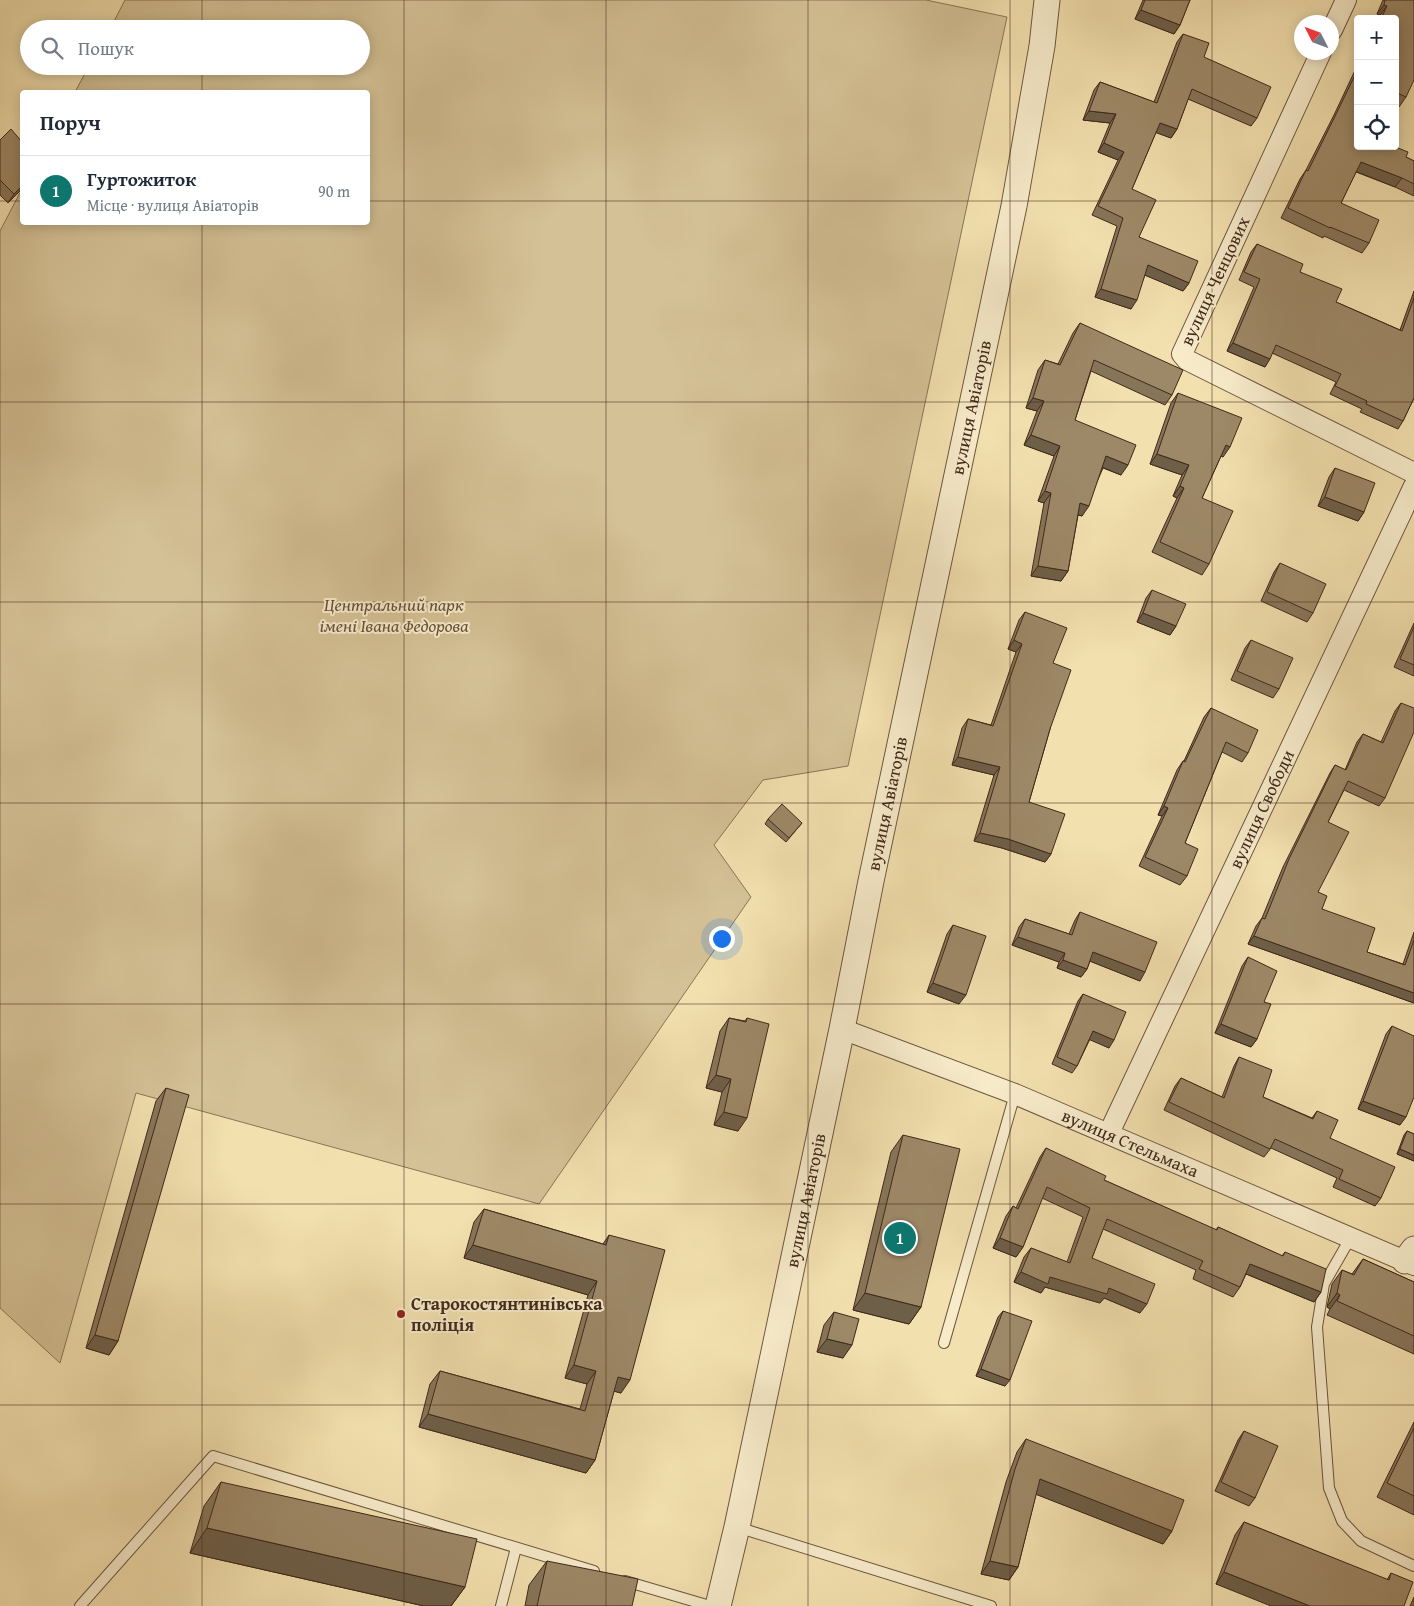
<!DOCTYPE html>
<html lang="uk">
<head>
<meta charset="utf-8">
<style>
	:root { --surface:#fff; --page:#f2f2f3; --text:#1f2937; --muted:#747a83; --line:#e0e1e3; --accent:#0f766e }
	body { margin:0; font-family:"Gentium Book Plus",serif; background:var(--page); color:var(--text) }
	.controls { position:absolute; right:15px; top:15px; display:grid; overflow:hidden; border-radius:5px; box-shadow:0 2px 12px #0003 }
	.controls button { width:45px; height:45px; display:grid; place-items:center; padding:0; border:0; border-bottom:1px solid var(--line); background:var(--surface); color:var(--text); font:25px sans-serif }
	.compass { position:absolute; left:1294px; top:15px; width:45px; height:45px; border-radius:50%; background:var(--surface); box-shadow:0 2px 12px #0003; rotate:312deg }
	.you { position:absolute; left:721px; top:938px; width:18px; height:18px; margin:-12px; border:4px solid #fff; border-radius:50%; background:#1a73e8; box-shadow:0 0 0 8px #1a73e833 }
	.badge { display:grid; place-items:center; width:32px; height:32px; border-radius:50%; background:var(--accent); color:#fff; font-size:16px; font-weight:700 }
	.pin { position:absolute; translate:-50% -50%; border:2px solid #fff; box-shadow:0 1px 5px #0006 }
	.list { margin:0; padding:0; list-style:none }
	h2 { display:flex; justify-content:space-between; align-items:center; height:65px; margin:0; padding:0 20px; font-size:21px }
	h2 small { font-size:16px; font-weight:400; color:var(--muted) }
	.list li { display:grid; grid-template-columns:32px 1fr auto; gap:15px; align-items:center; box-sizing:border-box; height:70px; padding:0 20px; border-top:1px solid var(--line) }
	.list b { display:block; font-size:19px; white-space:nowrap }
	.list p { margin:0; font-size:16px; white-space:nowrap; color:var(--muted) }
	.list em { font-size:16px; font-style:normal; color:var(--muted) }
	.icon { flex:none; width:28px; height:28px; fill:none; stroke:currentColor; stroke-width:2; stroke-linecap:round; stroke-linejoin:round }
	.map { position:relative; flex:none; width:1414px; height:1606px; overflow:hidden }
	.search { position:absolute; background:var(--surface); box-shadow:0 2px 12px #0003; left:20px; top:20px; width:350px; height:55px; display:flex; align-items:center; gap:12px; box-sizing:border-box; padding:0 18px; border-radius:28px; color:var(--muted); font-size:19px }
	.panel { position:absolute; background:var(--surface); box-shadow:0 2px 12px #0003; left:20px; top:90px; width:350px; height:135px; border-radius:5px }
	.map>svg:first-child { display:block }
</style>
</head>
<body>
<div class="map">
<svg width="1414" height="1606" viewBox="0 0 1414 1606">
	<rect width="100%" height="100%" fill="#f2e0ae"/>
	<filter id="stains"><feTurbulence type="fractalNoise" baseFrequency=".004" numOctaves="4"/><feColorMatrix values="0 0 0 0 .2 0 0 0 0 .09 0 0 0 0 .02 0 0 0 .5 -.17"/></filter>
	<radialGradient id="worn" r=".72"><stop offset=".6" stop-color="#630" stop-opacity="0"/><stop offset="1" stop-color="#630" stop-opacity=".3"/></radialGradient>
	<polygon fill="#d4c195" stroke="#8a7458" points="125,0 926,0 1007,17 848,766 763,780 714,845 751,897 539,1204 136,1093 60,1363 0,1308 0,231 22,189 22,222 368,222 368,92 75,92 89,66 361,66 361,29 110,29"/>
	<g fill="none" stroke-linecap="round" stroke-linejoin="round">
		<defs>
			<g id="service">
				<polyline points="1351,1237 1324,1284 1317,1327 1329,1488 1342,1521 1361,1541 1414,1566"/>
				<polyline points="944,1343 1015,1094"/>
				<polyline points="737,1527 991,1606"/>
				<polyline points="625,1581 710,1606"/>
				<polyline points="80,1606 213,1456 594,1571"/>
				<polyline points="501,1606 516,1548"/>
			</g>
			<g id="minor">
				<polyline points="1332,30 1346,0"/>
				<polyline points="1321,52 1182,354 1187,360 1414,473"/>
				<path id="s1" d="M 842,1029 L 1015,1094 L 1414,1265"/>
				<path id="s2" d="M 1109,1133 L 1414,486"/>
			</g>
			<g id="tertiary">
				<polyline points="1405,1261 1414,1249"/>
				<path id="s3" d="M 718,1606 L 737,1527 L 842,1029 L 871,881 L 1014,206 L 1042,46 L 1047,0"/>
			</g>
		</defs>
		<use href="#service" stroke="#6d563f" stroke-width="12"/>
		<use href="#minor" stroke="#6d563f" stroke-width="22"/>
		<use href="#tertiary" stroke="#6d563f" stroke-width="27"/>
		<use href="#service" stroke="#f7ebca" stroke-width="10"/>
		<use href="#minor" stroke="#f7ebca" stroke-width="20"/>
		<use href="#tertiary" stroke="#f7ebca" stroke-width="25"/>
	</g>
	<g fill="#877559" stroke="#41281a">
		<polygon points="1143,0 1190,0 1180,25 1174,34 1135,19"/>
		<polygon points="1383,0 1414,0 1406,97 1399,107 1395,105 1395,19 1379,19 1380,15 1377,14"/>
		<polygon points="1183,34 1257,118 1251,126 1188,99 1177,129 1171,138 1156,132 1132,189 1139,237 1189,283 1183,291 1145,275 1131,309 1095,297 1117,226 1092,215 1118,160 1098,152 1110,123 1083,120 1094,90 1100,82 1154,102 1177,42"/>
		<polygon points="1358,64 1358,146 1406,157 1414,161 1414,196 1395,187 1356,172 1341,203 1369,243 1362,253 1324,236 1323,238 1281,218 1300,179 1306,170 1334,115"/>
		<polygon points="0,140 22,142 22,189 8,203 0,195"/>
		<polygon points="1257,244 1300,272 1336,302 1400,330 1414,291 1414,398 1403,421 1398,429 1360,412 1362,409 1330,394 1336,382 1272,353 1265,367 1227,351 1254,287 1239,280 1251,252"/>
		<polygon points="1080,323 1172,395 1165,405 1091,371 1075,420 1121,475 1103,468 1082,516 1078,515 1068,571 1061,581 1031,576 1044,503 1038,501 1054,456 1024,445 1037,411 1026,408 1038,370 1045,360 1058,364 1073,333"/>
		<polygon points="1178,393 1223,457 1221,456 1202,498 1209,564 1202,575 1152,552 1177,498 1173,496 1182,475 1150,464 1171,403"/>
		<polygon points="1335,468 1364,512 1358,521 1318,506 1329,477"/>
		<polygon points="1280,563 1313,613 1307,622 1261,601 1274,572"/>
		<polygon points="1152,590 1176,626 1170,635 1137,622 1146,598"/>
		<polygon points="1025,612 1053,663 1050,729 1029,802 1051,854 1045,862 1002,848 974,841 994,775 952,765 962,728 968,719 991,725 1016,652 1008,649 1019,620"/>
		<polygon points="1414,623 1414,676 1394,667"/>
		<polygon points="1251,640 1279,689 1273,698 1231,680 1245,648"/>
		<polygon points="1401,703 1385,798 1379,806 1344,790 1328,822 1318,892 1322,909 1367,952 1403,964 1414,932 1414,1003 1248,944 1256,926 1262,918 1283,867 1330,773 1335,765 1345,770 1357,742 1363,734 1381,742 1395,711"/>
		<polygon points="1211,708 1248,753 1242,762 1222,752 1185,843 1187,876 1180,885 1139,866 1162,816 1158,815 1177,770 1183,761 1184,761 1204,717"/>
		<polygon points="768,819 802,823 786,842 765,824"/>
		<polygon points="1080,912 1140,981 1090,961 1087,969 1081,977 1057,968 1059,962 1012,945 1019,927 1025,919 1069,934 1075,920"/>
		<polygon points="953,925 959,1004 927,992 947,934"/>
		<polygon points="1248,957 1264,1002 1257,1039 1251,1047 1215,1033 1242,966"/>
		<polygon points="1083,994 1109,1048 1090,1039 1077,1066 1072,1073 1052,1064 1078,1001"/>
		<polygon points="729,1018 745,1021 747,1018 738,1131 714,1125 722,1092 706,1088 720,1031"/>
		<polygon points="1392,1026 1400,1125 1358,1109 1386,1034"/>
		<polygon points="1239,1057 1263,1097 1312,1118 1317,1111 1330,1138 1381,1198 1375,1206 1333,1187 1337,1178 1271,1148 1264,1157 1164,1110 1175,1086 1181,1078 1222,1097 1234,1066"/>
		<polygon points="166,1088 118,1341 109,1355 86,1348 156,1101"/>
		<polygon points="1407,1131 1414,1134 1414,1161 1397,1154 1404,1135"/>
		<polygon points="903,1135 921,1307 909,1324 853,1310 891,1152"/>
		<polygon points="1046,1148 1104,1180 1216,1230 1218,1227 1282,1256 1285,1252 1321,1292 1314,1302 1246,1274 1240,1287 1233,1297 1193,1279 1196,1270 1103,1229 1092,1258 1140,1313 1104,1298 1100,1303 1045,1287 1041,1293 1014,1282 1024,1257 1031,1248 1067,1262 1083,1217 1042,1198 1023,1247 1016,1257 993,1248 1006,1216 1013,1206 1016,1208 1040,1157"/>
		<polygon points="484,1209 603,1244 609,1235 621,1393 614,1391 595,1460 586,1473 419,1427 430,1384 440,1371 580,1409 587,1384 565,1378 588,1295 464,1258 474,1222"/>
		<polygon points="1363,1259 1414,1282 1414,1354 1327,1315 1330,1309 1327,1307 1332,1284 1342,1270 1352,1274"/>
		<polygon points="1003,1311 1005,1386 976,1376 998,1317"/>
		<polygon points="834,1312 843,1358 817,1352 824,1325"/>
		<polygon points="1414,1422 1414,1515 1377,1497"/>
		<polygon points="1244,1431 1255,1498 1249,1506 1215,1491 1238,1440"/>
		<polygon points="1026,1439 1172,1531 1163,1544 1036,1494 1018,1567 1009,1580 981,1574 1006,1482 1017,1452"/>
		<polygon points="221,1482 465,1587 451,1606 424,1606 190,1553 204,1506"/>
		<polygon points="1244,1522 1387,1580 1391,1573 1404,1606 1216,1584 1235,1535"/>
		<polygon points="547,1561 632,1606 525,1606 529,1585"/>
		<polygon points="1414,1597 1414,1606 1410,1606"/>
	</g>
	<g fill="#6e5f48" stroke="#41281a">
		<polygon points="1384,5 1387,6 1380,15 1377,14"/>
		<polygon points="1141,10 1180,25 1174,34 1135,19"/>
		<polygon points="1089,111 1116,114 1110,123 1083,120"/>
		<polygon points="1160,123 1177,129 1171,138 1154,132"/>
		<polygon points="1104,143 1124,152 1118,160 1098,152"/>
		<polygon points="1361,162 1402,178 1395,187 1355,171"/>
		<polygon points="22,186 22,189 8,203 14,194"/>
		<polygon points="1148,265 1189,283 1183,291 1142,274"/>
		<polygon points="1101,289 1137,300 1131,309 1095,297"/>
		<polygon points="1233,343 1270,359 1265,367 1227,351"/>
		<polygon points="1033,398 1044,401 1037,411 1026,408"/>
		<polygon points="1031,435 1060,446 1054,456 1024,445"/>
		<polygon points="1226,445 1230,447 1223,457 1219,455"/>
		<polygon points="1157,454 1189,465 1182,475 1150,464"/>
		<polygon points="1106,456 1128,465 1121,475 1099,466"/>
		<polygon points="1180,486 1184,488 1177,498 1173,496"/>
		<polygon points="1045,491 1051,493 1044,503 1038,501"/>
		<polygon points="1325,497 1364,512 1358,521 1318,506"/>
		<polygon points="1080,503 1089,506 1082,516 1073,513"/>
		<polygon points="1038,566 1068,571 1061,581 1031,576"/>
		<polygon points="1143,613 1176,626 1170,635 1137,622"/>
		<polygon points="1014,640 1022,644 1016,652 1008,649"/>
		<polygon points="958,757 1000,767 994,775 952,765"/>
		<polygon points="1164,806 1168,808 1162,816 1158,815"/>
		<polygon points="980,833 1008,839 1051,854 1045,862 1002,848 974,841"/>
		<polygon points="1254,936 1414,993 1414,1003 1248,944"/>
		<polygon points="1018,937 1065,953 1059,962 1012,945"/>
		<polygon points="1093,952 1145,972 1140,981 1087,960"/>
		<polygon points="1063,960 1087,969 1081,977 1057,968"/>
		<polygon points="933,983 966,995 959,1004 927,992"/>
		<polygon points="1221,1024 1257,1039 1251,1047 1215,1033"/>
		<polygon points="1093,1031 1114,1040 1109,1048 1088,1039"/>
		<polygon points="716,1075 731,1079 722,1092 706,1088"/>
		<polygon points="1363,1101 1406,1117 1400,1125 1358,1109"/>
		<polygon points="724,1112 747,1118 738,1131 714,1125"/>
		<polygon points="1400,1149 1414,1155 1414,1161 1397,1154"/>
		<polygon points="1000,1238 1023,1247 1016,1257 993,1248"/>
		<polygon points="473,1245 597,1281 588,1295 464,1258"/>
		<polygon points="1250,1264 1321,1292 1314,1302 1244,1273"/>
		<polygon points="1021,1272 1109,1288 1147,1304 1140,1313 1104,1298 1100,1303 1045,1287 1041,1293 1014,1282"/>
		<polygon points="865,1293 921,1307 909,1324 853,1310"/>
		<polygon points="1337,1293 1340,1295 1330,1309 1327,1307"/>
		<polygon points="95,1335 118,1341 109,1355 86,1348"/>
		<polygon points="827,1339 852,1345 843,1358 817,1352"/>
		<polygon points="574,1365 596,1371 587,1384 565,1378"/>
		<polygon points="981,1369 1010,1380 1005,1386 976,1376"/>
		<polygon points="618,1377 630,1380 621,1393 609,1390"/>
		<polygon points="428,1414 595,1460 586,1473 419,1427"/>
		<polygon points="1040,1479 1172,1531 1163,1544 1030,1492"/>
		<polygon points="207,1528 465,1587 451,1606 424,1606 190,1553"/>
		<polygon points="990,1561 1018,1567 1009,1580 981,1574"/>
		<polygon points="1224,1572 1310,1606 1271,1606 1216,1584"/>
	</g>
	<g fill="#9d8867" stroke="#41281a">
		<polygon points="1145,0 1190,0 1180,25 1141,10"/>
		<polygon points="1385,0 1414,0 1414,80 1406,97 1395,92 1395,19 1381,19 1387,6 1384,5"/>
		<polygon points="1183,34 1209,43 1204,57 1271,87 1257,118 1192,89 1177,129 1160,123 1132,189 1156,200 1139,237 1198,261 1189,283 1148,265 1137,300 1101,289 1123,218 1098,206 1124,152 1104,143 1116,114 1089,111 1100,82 1157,103"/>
		<polygon points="1358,69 1358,146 1393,146 1408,152 1406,157 1414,161 1414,184 1402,178 1361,162 1341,203 1379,220 1369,243 1330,227 1330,228 1288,208 1306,170 1308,171 1340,106"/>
		<polygon points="11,129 22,142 22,186 14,194 0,180 0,140"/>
		<polygon points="1257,244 1303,264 1300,272 1342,289 1336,302 1402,331 1414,298 1414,398 1403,421 1366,404 1367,401 1335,386 1341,374 1276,345 1270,359 1233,343 1260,279 1244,272"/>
		<polygon points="1080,323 1183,370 1172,395 1094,360 1075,420 1136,445 1128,465 1106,456 1089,506 1080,503 1068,571 1038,566 1051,493 1045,491 1060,446 1031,435 1044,401 1033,398 1045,360 1060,365"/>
		<polygon points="1178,393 1242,418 1230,447 1226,445 1202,498 1233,511 1209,564 1160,542 1184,488 1180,486 1189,465 1157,454"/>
		<polygon points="1335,468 1375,483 1364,512 1325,497"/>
		<polygon points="1280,563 1326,584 1313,613 1267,592"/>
		<polygon points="1152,590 1186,604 1176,626 1143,613"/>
		<polygon points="1025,612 1067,628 1053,663 1071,670 1050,729 1029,802 1065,814 1051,854 1008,839 980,833 1000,767 958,757 968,719 993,726 1022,644 1014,640"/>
		<polygon points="1414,627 1414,665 1400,659"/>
		<polygon points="1251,640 1293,658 1279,689 1237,671"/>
		<polygon points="1401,703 1414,708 1414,732 1385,798 1348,781 1328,822 1349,832 1318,892 1327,896 1322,909 1375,928 1367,952 1405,965 1414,940 1414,993 1254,936 1262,918 1265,919 1289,859 1335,765 1346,770 1363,734 1383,743"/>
		<polygon points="1211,708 1258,730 1248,753 1226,742 1185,843 1198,849 1187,876 1145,857 1168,808 1164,806 1183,761 1185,762"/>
		<polygon points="782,804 802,823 789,838 768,819"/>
		<polygon points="1080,912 1157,942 1145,972 1093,952 1087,969 1063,960 1065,953 1018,937 1025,919 1072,935"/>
		<polygon points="953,925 986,936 966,995 933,983"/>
		<polygon points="1248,957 1277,971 1264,1002 1271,1004 1257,1039 1221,1024"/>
		<polygon points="1083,994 1126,1012 1114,1040 1093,1031 1077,1066 1057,1057"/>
		<polygon points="729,1018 746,1022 747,1018 769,1024 747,1118 724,1112 731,1079 716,1075"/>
		<polygon points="1392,1026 1414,1036 1414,1097 1406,1117 1363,1101"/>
		<polygon points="1239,1057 1272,1070 1263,1097 1313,1119 1317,1111 1338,1120 1330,1138 1395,1167 1381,1198 1339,1179 1343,1170 1275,1139 1270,1149 1169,1102 1181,1078 1224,1098"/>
		<polygon points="166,1088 189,1095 118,1341 95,1335"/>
		<polygon points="1407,1131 1414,1134 1414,1155 1400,1149"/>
		<polygon points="903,1135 960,1149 921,1307 865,1293"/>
		<polygon points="1046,1148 1106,1176 1104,1180 1217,1230 1218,1227 1283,1256 1285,1252 1326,1269 1321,1292 1250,1264 1240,1287 1199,1269 1203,1261 1107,1219 1092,1258 1155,1284 1147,1304 1109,1288 1107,1294 1050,1277 1048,1284 1021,1272 1031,1248 1070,1263 1090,1208 1047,1187 1023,1247 1000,1238 1013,1206 1018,1209"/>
		<polygon points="484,1209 606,1245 609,1235 665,1250 630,1380 618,1377 595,1460 428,1414 440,1371 585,1411 596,1371 574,1365 597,1281 473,1245"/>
		<polygon points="1363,1259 1414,1282 1414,1336 1337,1301 1340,1295 1337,1293 1342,1270 1354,1275"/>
		<polygon points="1003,1311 1032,1321 1010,1380 981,1369"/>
		<polygon points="834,1312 859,1319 852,1345 827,1339"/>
		<polygon points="1414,1428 1414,1496 1387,1483"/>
		<polygon points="1244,1431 1278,1446 1255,1498 1221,1482"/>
		<polygon points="1026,1439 1184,1500 1172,1531 1040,1479 1018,1567 990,1561 1015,1469"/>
		<polygon points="221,1482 477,1539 465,1587 207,1528"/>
		<polygon points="1244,1522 1389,1580 1391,1573 1413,1582 1404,1606 1310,1606 1224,1572"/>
		<polygon points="547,1561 638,1579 632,1606 537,1606"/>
	</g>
	<path fill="none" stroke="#41281a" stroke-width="1" stroke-opacity="0.55" d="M 202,0 L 202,29M 404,0 L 404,1606M 606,0 L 606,1606M 808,0 L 808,1606M 1010,0 L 1010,1606M 1212,0 L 1212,1606M 202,66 L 202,92M 0,201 L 22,201M 368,201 L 1414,201M 202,222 L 202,1606M 0,402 L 1414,402M 0,602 L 1414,602M 0,803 L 1414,803M 0,1004 L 1414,1004M 0,1204 L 1414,1204M 0,1405 L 1414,1405"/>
	<circle fill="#8f2418" stroke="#f7ebca" stroke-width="2" cx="401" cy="1314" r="5"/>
	<g text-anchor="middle" stroke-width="4" stroke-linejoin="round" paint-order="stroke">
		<g font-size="18" fill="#41281a" stroke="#f7ebca">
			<text transform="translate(1215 281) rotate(-65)" y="6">вулиця Ченцових</text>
			<text dy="6" stroke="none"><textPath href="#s3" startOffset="1225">вулиця Авіаторів</textPath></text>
			<text dy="6" stroke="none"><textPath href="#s3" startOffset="820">вулиця Авіаторів</textPath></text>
			<text dy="6" stroke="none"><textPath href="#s2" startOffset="358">вулиця Свободи</textPath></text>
			<text dy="6" stroke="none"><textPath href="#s1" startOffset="310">вулиця Стельмаха</textPath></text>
			<text dy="6" stroke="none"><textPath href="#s3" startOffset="415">вулиця Авіаторів</textPath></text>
		</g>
		<g font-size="18" font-style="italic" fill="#664e39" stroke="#f7ebca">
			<text x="394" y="611">Центральний парк<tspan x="394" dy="21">імені Івана Федорова</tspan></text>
		</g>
		<g font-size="18" font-weight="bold" fill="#41281a" stroke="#f7ebca" text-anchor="start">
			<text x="411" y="1310">Старокостянтинівська<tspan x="411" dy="21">поліція</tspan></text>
		</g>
	</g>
	<rect width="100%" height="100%" filter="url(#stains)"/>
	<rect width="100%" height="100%" fill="url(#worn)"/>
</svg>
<div class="controls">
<button>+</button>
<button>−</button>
<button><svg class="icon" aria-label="locate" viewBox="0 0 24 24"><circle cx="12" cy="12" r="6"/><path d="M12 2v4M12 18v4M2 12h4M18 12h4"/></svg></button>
</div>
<svg class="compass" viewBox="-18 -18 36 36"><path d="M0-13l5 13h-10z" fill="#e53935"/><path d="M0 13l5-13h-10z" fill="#747a83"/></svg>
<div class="you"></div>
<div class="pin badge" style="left:900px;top:1238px">1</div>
<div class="search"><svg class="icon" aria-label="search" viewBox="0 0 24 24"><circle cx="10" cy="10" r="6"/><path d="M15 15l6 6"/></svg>Пошук</div>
<section class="panel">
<h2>Поруч<small></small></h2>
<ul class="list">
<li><span class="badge">1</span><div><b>Гуртожиток</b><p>Місце · вулиця Авіаторів</p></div><em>90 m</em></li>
</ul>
</section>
</div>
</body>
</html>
